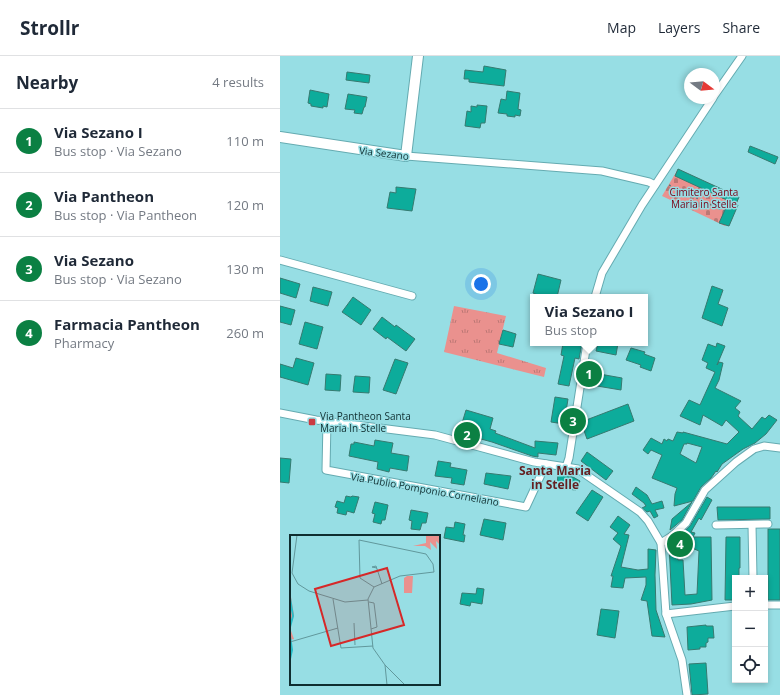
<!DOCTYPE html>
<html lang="en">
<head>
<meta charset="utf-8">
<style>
	:root { --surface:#fff; --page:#f6f6f7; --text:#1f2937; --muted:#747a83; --line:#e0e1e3; --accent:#0b8043 }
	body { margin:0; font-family:"Open Sans",sans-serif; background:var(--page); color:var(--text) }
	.controls { position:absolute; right:12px; bottom:12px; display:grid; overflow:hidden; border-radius:0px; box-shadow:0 2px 6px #0003 }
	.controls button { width:36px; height:36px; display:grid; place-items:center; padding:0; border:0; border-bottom:1px solid var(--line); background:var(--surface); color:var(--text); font:20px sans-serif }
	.compass { position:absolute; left:404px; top:12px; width:36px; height:36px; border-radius:50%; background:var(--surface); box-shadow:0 2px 6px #0003; rotate:106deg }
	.you { position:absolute; left:201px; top:228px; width:14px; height:14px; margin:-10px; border:3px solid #fff; border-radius:50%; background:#1a73e8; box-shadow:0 0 0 6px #1a73e833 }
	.badge { display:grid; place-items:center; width:26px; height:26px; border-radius:50%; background:var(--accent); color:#fff; font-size:13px; font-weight:700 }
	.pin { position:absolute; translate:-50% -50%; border:2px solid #fff; box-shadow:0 1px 4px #0006 }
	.popup { position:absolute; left:250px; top:238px; width:118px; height:52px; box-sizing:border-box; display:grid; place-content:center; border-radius:0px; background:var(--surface); filter:drop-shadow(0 1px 3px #0005); font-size:13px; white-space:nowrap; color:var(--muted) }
	.popup b { font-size:15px; color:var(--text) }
	.popup::after { content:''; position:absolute; left:50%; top:100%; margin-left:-8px; border:8px solid transparent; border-top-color:var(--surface) }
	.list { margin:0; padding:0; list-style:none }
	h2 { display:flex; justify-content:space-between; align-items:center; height:52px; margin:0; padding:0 16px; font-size:17px }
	h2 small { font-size:13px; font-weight:400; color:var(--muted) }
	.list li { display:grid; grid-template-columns:26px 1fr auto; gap:12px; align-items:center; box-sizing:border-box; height:64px; padding:0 16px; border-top:1px solid var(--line) }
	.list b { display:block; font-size:15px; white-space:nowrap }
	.list p { margin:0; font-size:13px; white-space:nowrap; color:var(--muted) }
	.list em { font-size:13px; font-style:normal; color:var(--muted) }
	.icon { flex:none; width:22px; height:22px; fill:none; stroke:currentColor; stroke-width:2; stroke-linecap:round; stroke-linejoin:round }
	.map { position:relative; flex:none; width:500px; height:639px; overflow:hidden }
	header { display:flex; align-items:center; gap:24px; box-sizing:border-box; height:56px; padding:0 20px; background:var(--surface); border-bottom:1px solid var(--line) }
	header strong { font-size:19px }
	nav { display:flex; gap:22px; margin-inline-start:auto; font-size:14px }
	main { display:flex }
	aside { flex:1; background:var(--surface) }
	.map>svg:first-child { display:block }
</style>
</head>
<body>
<header>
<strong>Strollr</strong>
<nav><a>Map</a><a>Layers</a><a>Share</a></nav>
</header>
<main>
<aside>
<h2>Nearby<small>4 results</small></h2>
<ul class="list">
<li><span class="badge">1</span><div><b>Via Sezano I</b><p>Bus stop · Via Sezano</p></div><em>110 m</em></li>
<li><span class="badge">2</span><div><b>Via Pantheon</b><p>Bus stop · Via Pantheon</p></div><em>120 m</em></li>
<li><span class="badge">3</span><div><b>Via Sezano</b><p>Bus stop · Via Sezano</p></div><em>130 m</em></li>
<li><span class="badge">4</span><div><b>Farmacia Pantheon</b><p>Pharmacy</p></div><em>260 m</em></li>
</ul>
</aside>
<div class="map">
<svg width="500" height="639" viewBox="0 0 500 639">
	<defs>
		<pattern id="grass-tufts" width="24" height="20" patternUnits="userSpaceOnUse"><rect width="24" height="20" fill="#ea918e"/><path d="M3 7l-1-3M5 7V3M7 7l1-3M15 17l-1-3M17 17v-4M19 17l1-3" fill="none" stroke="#bc7774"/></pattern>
		<pattern id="cemetery-stones" width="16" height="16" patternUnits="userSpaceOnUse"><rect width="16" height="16" fill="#ea918e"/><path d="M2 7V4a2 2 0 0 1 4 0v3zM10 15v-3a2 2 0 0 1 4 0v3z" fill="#bc7774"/></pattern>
	</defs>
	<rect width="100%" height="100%" fill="#97dee4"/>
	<polygon fill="url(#grass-tufts)" points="174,250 226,260 217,297 266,312 264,321 164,296"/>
	<polygon fill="url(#cemetery-stones)" points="398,113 459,141 452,161 453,161 449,170 446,169 445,170 382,140"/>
	<g fill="#0dac9b" stroke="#367a70" fill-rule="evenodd">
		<polygon points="204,10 226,14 224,30 189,26 189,23 184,23 185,14 203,16"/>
		<polygon points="67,16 90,19 89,27 66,24"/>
		<polygon points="30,34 49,38 47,51 43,50 43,52 31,50 31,48 28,47"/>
		<polygon points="227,35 240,37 238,53 241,54 240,60 235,59 235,61 227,60 227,58 218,57 221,43 226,44"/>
		<polygon points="68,38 87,41 85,51 84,51 82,58 74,57 75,54 65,53"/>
		<polygon points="197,49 207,50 205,67 201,67 200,72 185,70 187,55 191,56 191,50 197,51"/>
		<polygon points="470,90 498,101 495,108 468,96"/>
		<polygon points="398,113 459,141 456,148 458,149 449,170 439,167 449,145 395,120"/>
		<polygon points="116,131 136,133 132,155 107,152 110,136 116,137"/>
		<polygon points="258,218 281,224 277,241 263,241 253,237"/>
		<polygon points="0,222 20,228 16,242 0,237"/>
		<polygon points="432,230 443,234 438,248 448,252 442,270 422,262"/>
		<polygon points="33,231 52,236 48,250 30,245"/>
		<polygon points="73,241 91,254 81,269 62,256"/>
		<polygon points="0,250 15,254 11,269 0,266"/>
		<polygon points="102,261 115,271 116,269 135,283 126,295 107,281 106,283 93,273"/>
		<polygon points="25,266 43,271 37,293 19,288"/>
		<polygon points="223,274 236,278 233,291 219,288"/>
		<polygon points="283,287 302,287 299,303 295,302 289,330 278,328 284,300 281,299"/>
		<polygon points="318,287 338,287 336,299 316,295"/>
		<path d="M 437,287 L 445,290 L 437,309 L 439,306 L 443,307 L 439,324 L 435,332 L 461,345 L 455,352 L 460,356 L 458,360 L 472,373 L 482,361 L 485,363 L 489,359 L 497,364 L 486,378 L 475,387 L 463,393 L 442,408 L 437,416 L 436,415 L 431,422 L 421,431 L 413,445 L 394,450 L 395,438 L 397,432 L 372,422 L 382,399 L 371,394 L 368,398 L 363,394 L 371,382 L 382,388 L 384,383 L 387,385 L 388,383 L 393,385 L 397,376 L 403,377 L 403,376 L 447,388 L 459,376 L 446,364 L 442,370 L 423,359 L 420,369 L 400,360 L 409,344 L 420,349 L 435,316 L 426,312 L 428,307 L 422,304 L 428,288 L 436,291 ZM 407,387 L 422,391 L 416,407 L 400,398 L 404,388 L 407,388 Z"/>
		<polygon points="351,292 365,296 364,298 375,302 371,315 360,311 361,309 346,304"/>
		<polygon points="16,302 34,307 28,329 0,321 0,308 13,312"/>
		<polygon points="115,303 128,307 116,338 103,334"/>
		<polygon points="314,317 342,322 341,334 311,329"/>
		<polygon points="46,318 61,319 60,335 45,334"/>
		<polygon points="75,320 90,321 89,337 73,336"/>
		<polygon points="275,341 288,343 284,368 271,366"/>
		<polygon points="348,348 354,365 307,383 301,366"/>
		<polygon points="186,354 213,362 210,373 216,375 215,377 255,392 255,385 278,387 276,399 258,397 258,401 252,400 212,386 179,377"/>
		<polygon points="95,384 113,387 111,397 129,400 127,415 110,412 109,416 97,413 98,406 69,400 71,388 74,388 74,386 94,390"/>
		<polygon points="307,396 333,415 326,424 301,405"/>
		<polygon points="0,402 11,403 9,427 0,426"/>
		<polygon points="158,405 171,407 170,411 187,414 184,429 171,427 172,422 155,420"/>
		<polygon points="206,417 231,420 228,433 204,428"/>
		<polygon points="278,417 287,418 287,420 293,421 300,425 296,434 277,432"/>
		<polygon points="356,431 367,439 372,448 382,445 384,452 375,454 378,460 374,462 370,455 367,456 362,452 366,450 364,447 352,438"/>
		<polygon points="312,434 323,441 308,465 296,457"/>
		<polygon points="66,440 71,441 72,440 79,441 74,457 67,455 66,459 57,457 58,452 55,451 57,445 64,447"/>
		<polygon points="427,441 432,444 421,464 419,462 411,476 415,477 413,481 431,481 432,544 411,548 392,549 389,488 393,485 398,504 403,504 405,539 417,538 419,495 396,485 397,482 410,470"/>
		<polygon points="95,446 108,449 105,464 102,464 101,468 93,466 95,458 92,457"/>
		<polygon points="412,446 402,464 390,474 392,463"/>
		<polygon points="437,451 490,451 490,463 438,464"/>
		<polygon points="131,454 148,457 146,467 142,467 140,474 131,473 132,465 129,464"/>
		<polygon points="338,460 350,469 344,478 349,479 341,511 358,514 368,513 368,493 376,494 375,519 376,554 385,581 372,580 367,545 361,544 366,529 366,521 345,522 343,532 331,531 333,520 331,520 341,490 333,483 338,477 330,471"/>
		<polygon points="204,463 226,467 223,484 200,479"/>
		<polygon points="175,466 185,468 183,479 185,479 184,486 164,482 166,471 174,472"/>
		<rect x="488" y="473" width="12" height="71"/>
		<polygon points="446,481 460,481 460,512 459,512 459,522 455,522 455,544 445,544"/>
		<polygon points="197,532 204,533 202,548 191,546 190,550 180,548 182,537 196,538"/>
		<polygon points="321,553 339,555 335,582 317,579"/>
		<polygon points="426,569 426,570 433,570 434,582 428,582 428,586 426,587 426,591 420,591 420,593 408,594 407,571"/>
		<polygon points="426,607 428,638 412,639 409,608"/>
	</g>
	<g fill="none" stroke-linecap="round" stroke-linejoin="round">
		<defs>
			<g id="street">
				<polyline points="434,40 462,0"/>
				<polyline points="126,100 322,115 369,126 375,129"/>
				<polyline points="0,204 132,240"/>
				<polyline points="315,241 322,217 362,149 433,42"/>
				<polyline points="0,357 36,364 155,379 254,406 286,411 298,413 302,416 360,456 368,465 381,487 386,558 402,604 407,639"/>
				<polyline points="47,365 46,414 246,451 266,408"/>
				<polyline points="286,411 289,402 307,287"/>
				<polyline points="436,469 488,468"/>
				<polyline points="472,469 473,522"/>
				<polyline points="381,487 392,480 406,467 425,434 456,406 474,393 484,390 500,392"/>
				<polyline points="485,549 500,549"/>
				<polyline points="386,558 455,550"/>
			</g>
			<polyline id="secondary" points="0,81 126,100 138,0"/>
		</defs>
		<use href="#street" stroke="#65abb1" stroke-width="9"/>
		<use href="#secondary" stroke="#65abb1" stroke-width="12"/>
		<polyline stroke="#518387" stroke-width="1.5" stroke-dasharray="2 3" stroke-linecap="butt" points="389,129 444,155"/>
		<use href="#street" stroke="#fff" stroke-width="7"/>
		<use href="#secondary" stroke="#fff" stroke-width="10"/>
	</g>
	<rect fill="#cb3b42" stroke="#97dee4" stroke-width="1.5" x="28" y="362" width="8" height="8" rx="2"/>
	<g text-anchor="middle" stroke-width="3" stroke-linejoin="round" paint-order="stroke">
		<g font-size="10" fill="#0f2e30" stroke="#97dee4">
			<text transform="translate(104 97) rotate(7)" y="4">Via Sezano</text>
			<text transform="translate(145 433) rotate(10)" y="4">Via Publio Pomponio Corneliano</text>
		</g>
		<g font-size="10" fill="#7a0015" stroke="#97dee4">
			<text x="424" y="140">Cimitero Santa<tspan x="424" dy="12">Maria in Stelle</tspan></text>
		</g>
		<g font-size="10" fill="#0f2e30" stroke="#97dee4" text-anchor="start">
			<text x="40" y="364">Via Pantheon Santa<tspan x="40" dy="12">Maria In Stelle</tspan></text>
		</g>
		<g font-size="12" font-weight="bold" fill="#641f20" stroke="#97dee4">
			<text x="275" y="419">Santa Maria<tspan x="275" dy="14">in Stelle</tspan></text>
		</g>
	</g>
	<g transform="translate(10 479)">
		<rect width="150" height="150" fill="#97dee4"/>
		<path d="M 136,0 L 150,0 L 150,10 L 146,6 L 147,14 L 140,7 L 141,15 L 135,11 L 123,11 L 136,8 ZM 0,56 L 4,80 L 0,93 L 4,104 L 0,105 Z" fill="#ea918e"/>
		<path d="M 117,41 L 123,41 L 122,58 L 114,58 L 114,43 Z" fill="#ea918e"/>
		<path fill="none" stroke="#26bdc8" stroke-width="2" d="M 0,63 L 3,81 L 0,92M 0,101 L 2,115 L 0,124"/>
		<path fill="none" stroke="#61989c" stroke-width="1" d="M 7,0 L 2,38 L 8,49 L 19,56 L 55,67 L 78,65M 87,33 L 82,32 L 86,31 L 92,49M 84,52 L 70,43 L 69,5 L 136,19 L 143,29 L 144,37 L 110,41 L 84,52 L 78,64 L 83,113 L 95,130 L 115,150M 43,64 L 51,113 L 83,111M 79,67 L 84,68 L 87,92 L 81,94M 64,88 L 65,110M 0,107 L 48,93M 95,130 L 97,150"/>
		<path fill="#d62828" fill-opacity="0.15" stroke="#d62828" stroke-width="2" d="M 97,33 L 114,90 L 41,111 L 25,54 Z"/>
		<rect width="150" height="150" fill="none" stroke="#0f2e30" stroke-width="2"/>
	</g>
</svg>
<div class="controls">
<button>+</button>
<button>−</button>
<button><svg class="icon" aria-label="locate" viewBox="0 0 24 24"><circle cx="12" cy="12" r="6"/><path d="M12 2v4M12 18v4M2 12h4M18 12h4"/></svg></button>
</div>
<svg class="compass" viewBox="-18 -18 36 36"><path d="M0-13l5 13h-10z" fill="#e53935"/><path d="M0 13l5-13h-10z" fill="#747a83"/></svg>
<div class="you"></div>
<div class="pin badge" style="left:309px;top:318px">1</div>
<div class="popup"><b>Via Sezano I</b>Bus stop</div>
<div class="pin badge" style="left:187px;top:379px">2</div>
<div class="pin badge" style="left:293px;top:365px">3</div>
<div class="pin badge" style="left:400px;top:488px">4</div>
</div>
</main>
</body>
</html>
